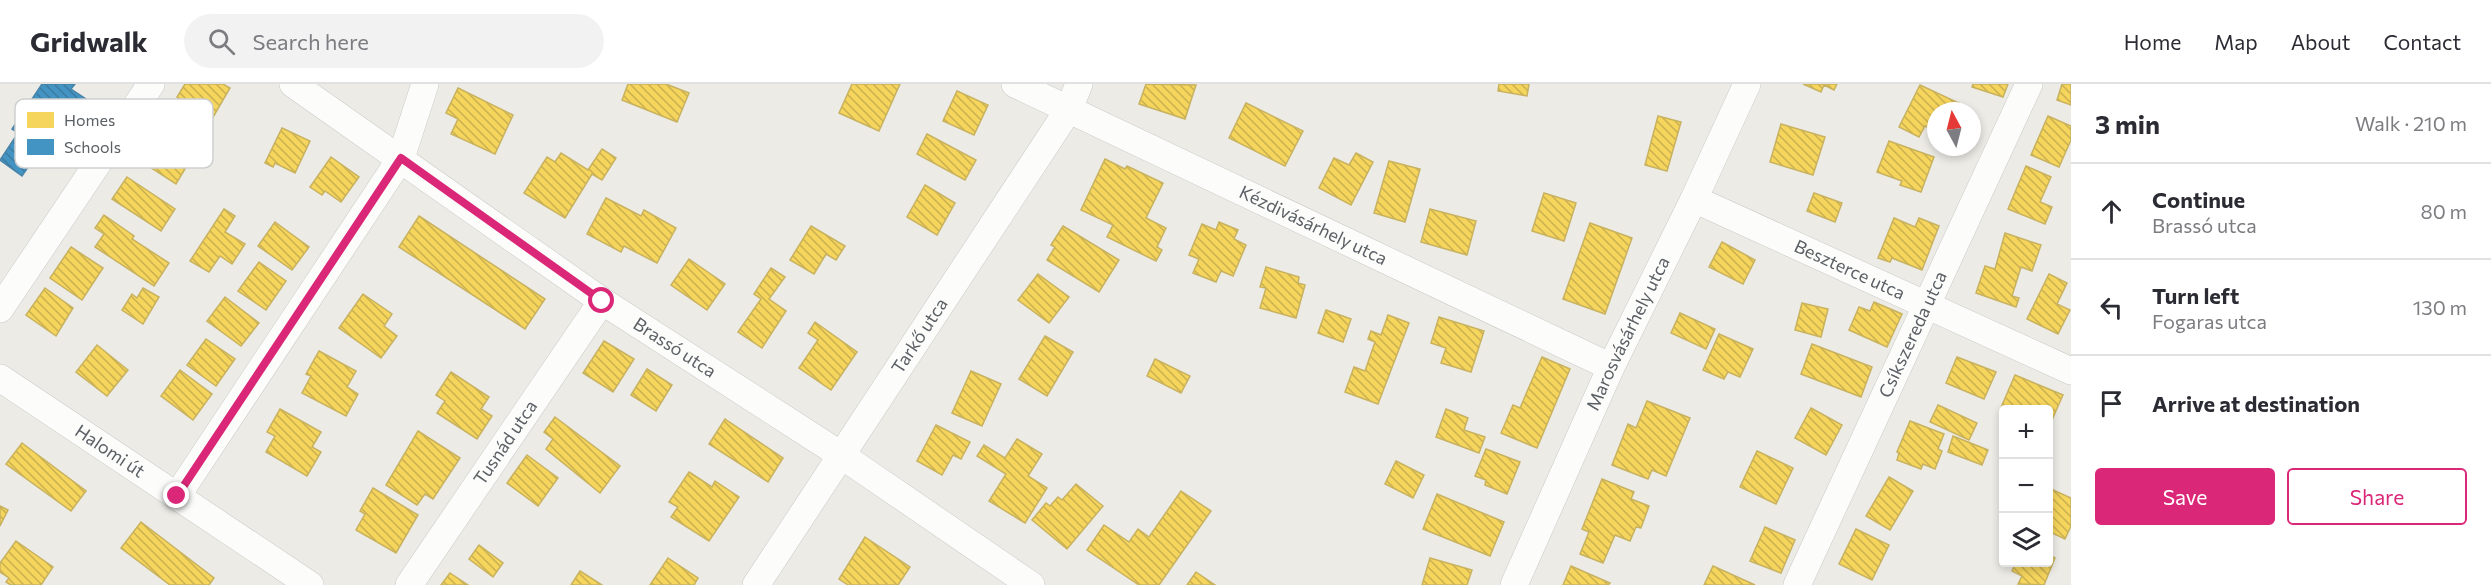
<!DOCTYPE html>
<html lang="en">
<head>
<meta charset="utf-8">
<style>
	:root { --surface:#fff; --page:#f2f2f3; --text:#2b2b33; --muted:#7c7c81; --line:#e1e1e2; --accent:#db2777 }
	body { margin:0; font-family:Commissioner,sans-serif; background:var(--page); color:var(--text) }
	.controls { position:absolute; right:18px; bottom:18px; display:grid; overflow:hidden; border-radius:6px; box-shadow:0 3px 9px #0003 }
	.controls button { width:54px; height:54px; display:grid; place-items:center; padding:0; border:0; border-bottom:2px solid var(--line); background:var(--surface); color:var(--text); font:30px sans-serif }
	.compass { position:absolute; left:1927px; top:18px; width:54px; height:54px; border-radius:50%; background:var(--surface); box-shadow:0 3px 9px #0003; rotate:353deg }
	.stop { position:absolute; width:18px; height:18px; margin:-14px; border:4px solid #db2777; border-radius:50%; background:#fff }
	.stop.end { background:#db2777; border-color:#fff; box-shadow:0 2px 6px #0008 }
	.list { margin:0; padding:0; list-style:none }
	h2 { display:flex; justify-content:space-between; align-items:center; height:78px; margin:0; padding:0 24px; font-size:26px }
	h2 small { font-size:20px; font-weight:400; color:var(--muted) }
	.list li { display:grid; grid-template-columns:39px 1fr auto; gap:18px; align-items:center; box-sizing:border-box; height:96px; padding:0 24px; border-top:2px solid var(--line) }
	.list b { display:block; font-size:22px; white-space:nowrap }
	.list p { margin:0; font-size:20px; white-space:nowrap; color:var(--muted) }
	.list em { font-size:20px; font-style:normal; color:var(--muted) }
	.actions { display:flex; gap:12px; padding:18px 24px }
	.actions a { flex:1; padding:14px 0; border:2px solid var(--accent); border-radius:6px; text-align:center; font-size:21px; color:var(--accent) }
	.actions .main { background:var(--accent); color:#fff }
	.icon { flex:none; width:33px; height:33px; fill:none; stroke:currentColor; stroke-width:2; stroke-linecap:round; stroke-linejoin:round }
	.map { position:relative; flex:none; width:2071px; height:501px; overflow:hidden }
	header { display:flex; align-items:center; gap:36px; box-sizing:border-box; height:84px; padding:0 30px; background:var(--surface); border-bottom:2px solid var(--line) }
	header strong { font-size:28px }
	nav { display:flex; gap:33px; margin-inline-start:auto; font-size:21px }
	.search { width:420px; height:54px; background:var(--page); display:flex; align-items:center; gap:15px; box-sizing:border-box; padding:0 21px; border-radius:33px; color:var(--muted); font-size:22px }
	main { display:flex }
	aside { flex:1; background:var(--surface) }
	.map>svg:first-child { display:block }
</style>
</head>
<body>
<header>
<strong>Gridwalk</strong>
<div class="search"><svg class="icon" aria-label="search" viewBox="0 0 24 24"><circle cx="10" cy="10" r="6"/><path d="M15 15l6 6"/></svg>Search here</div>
<nav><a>Home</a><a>Map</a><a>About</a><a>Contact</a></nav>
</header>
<main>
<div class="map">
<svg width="2071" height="501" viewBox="0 0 2071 501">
	<defs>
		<pattern id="homes-back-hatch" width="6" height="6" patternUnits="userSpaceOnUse" patternTransform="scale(1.5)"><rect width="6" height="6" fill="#f6d55c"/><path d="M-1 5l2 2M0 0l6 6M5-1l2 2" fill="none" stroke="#cab050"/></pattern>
		<pattern id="schools-back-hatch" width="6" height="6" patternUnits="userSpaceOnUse" patternTransform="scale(1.5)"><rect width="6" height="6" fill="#4393c3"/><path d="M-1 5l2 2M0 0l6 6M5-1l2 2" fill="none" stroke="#3b7ba2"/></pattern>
	</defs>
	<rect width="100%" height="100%" fill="#ecebe6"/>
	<g fill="url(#homes-back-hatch)" stroke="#c8b25f" stroke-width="1.5">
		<polygon points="185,0 223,0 230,4 212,35 177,13"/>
		<polygon points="628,0 666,0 689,9 677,38 622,16"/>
		<polygon points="852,0 900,0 879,47 839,29"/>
		<polygon points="1146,0 1196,1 1185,35 1139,20"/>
		<polygon points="1499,0 1529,0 1527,12 1498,7"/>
		<polygon points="1803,0 1837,0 1834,6 1824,1 1821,8"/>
		<polygon points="1973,0 2008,0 2003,13 1972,3"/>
		<polygon points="2062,0 2071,0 2071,21 2057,16"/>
		<polygon points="1920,1 1961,20 1958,27 1936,27 1936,47 1925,42 1919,53 1899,43"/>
		<polygon points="458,4 513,31 495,70 451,50 458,35 446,29"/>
		<polygon points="957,7 988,21 974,51 943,37"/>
		<polygon points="1246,19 1303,47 1285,82 1229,54"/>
		<polygon points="1658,32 1681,38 1667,87 1645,81"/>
		<polygon points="2048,32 2071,42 2071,56 2059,83 2031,71"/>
		<polygon points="1781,40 1825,53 1813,91 1770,78"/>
		<polygon points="282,44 310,57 295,89 275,79 273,83 265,79"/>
		<polygon points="927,50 976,76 965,96 917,70"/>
		<polygon points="153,57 188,80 176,100 139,76"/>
		<polygon points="1889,57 1934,73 1921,108 1900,101 1902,97 1877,88"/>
		<polygon points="602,65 616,74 602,96 592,90 565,134 524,109 547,73 555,78 561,69 588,86"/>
		<polygon points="1356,69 1373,78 1351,121 1319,104 1334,74 1349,81"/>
		<polygon points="331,73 359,93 341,118 325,107 322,111 310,103"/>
		<polygon points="1105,75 1125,85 1127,82 1163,99 1146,134 1166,144 1157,163 1162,166 1156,177 1107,153 1113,141 1081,126"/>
		<polygon points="1389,77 1420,85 1405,138 1374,129"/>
		<polygon points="2026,82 2051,93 2040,118 2052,123 2045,140 2008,125"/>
		<polygon points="127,93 175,125 161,147 112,115"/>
		<polygon points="925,101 955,119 937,151 907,133"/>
		<polygon points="1544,109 1576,119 1564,157 1532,147"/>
		<polygon points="1814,109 1842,119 1835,138 1807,127"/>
		<polygon points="606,114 641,132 644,126 676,144 657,179 624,162 621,168 587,150"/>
		<polygon points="224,125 235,132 225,148 245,160 232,180 220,172 209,188 190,177"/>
		<polygon points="1430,125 1476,137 1467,171 1421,158"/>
		<polygon points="104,131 134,152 132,155 169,179 154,202 95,163 104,150 95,144"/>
		<polygon points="419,132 545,215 525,245 399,163"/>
		<polygon points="1894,134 1915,143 1919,134 1939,142 1922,186 1892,174 1890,178 1878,174"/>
		<polygon points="275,138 309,163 292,186 258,162"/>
		<polygon points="1219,138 1238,146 1234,155 1246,161 1233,192 1221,187 1216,198 1193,189 1199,175 1189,171 1202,140 1216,146"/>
		<polygon points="1590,139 1632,154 1605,230 1563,215"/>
		<polygon points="811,142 845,162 836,176 826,170 814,190 790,176"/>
		<polygon points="1063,142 1119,176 1099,208 1047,176 1055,163 1051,161"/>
		<polygon points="2005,149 2041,161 2032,187 2021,183 2012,212 2019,214 2016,223 1976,209 1985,182 1995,185"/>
		<polygon points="1722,158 1755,176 1743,200 1709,183"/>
		<polygon points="71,163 103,184 82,216 50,194"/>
		<polygon points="689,175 725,200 707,226 671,201"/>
		<polygon points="259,178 286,197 266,226 238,207"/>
		<polygon points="1266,183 1299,193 1298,199 1305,201 1296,234 1260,224 1266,204 1260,203"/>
		<polygon points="771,184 785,193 769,215 786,227 762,264 738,248 761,215 754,210"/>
		<polygon points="1038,190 1069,213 1049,239 1018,216"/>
		<polygon points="2049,190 2067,199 2057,220 2070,226 2058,250 2027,235"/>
		<polygon points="45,204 73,224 56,252 26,231"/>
		<polygon points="143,204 159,213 143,240 122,226 132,210 137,214"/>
		<polygon points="363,210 392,230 384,242 397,252 381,274 339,244"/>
		<polygon points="225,213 259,239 241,262 207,237"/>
		<polygon points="1874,218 1902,230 1887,263 1849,246 1859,223 1870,227"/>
		<polygon points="1802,219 1828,225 1821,253 1795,246"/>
		<polygon points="1326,226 1351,235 1343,258 1318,249"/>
		<polygon points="1680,229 1715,245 1706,265 1671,249"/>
		<polygon points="1388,231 1409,239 1378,320 1345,308 1354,283 1365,287 1375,258 1368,255 1371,247 1381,251"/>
		<polygon points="1439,233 1484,247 1471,288 1441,279 1446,264 1431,259"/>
		<polygon points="815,238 857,268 831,306 799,284 818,256 808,249"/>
		<polygon points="1719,250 1753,265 1740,293 1728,288 1724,295 1703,286"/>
		<polygon points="1045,252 1073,268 1047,312 1019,295"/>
		<polygon points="206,255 235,275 216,302 187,281"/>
		<polygon points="604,257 634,275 613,308 583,289"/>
		<polygon points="1812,260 1872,283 1861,313 1801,290"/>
		<polygon points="97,261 128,286 107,312 76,288"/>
		<polygon points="319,267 356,287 347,303 358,310 346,332 302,309 311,292 306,290"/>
		<polygon points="1542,273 1570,285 1537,364 1501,349 1513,321 1520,324"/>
		<polygon points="1957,273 1996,288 1984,315 1946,299"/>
		<polygon points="1155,275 1190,292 1181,309 1147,292"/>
		<polygon points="647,285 672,301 656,327 631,311"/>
		<polygon points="180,286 212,310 193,336 161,312"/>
		<polygon points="971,287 1001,300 982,342 952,329"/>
		<polygon points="451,288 489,313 481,325 492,332 477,355 437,329 445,317 436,311"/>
		<polygon points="2015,291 2063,311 2048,345 2048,326 2000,326"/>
		<polygon points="1647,317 1690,334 1666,392 1652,386 1648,395 1612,381 1628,340 1636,344"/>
		<polygon points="1938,321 1977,339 1969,356 1930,338"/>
		<polygon points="1811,324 1842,341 1826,371 1795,354"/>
		<polygon points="280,325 321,348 312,363 321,368 307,392 266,368 275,352 267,348"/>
		<polygon points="1446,325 1468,334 1464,346 1485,353 1479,369 1436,353"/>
		<polygon points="555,333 620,382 600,409 546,365 553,355 544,348"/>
		<polygon points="725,335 783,374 768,398 709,360"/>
		<polygon points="1910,337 1944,350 1938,365 1942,367 1935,385 1923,380 1921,385 1897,376 1899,369 1897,368"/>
		<polygon points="936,341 970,358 961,375 953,371 942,391 917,377"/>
		<polygon points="418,347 460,374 433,415 425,410 417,421 386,401"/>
		<polygon points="1953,352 1988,366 1982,381 1948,368"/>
		<polygon points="1017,355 1042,370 1028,392 1047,404 1025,439 989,417 1006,390 977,372 984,361 1005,374"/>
		<polygon points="22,359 86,407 71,427 6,380"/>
		<polygon points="1486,365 1520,378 1507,410 1485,401 1486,396 1475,392"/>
		<polygon points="1757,367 1793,384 1776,420 1740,403"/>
		<polygon points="527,371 558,394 538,422 507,399"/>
		<polygon points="1396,377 1424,391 1413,414 1385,400"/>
		<polygon points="689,388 712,403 715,397 739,413 709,457 671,433 678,423 669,418"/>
		<polygon points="1889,393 1913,407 1890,446 1866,432"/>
		<polygon points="1602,395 1634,408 1631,415 1649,422 1641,444 1636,443 1630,457 1615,451 1603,479 1580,470 1589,448 1582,445"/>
		<polygon points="1076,400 1103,422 1067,465 1032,436 1046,419 1050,422 1058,413 1062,416"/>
		<polygon points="373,404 418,431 396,469 356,446 365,430 360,427"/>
		<polygon points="2051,405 2071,414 2071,442 2065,455 2048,447 2048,409"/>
		<polygon points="1181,407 1211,427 1159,501 1139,501 1087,466 1104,441 1129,458 1138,445 1149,453"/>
		<polygon points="1437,410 1504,438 1490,472 1423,445"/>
		<polygon points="0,422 8,426 0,442"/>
		<polygon points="141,438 214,494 209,501 170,501 121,464"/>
		<polygon points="1765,443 1795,456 1781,489 1750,477"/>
		<polygon points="1856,445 1889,461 1872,496 1839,480"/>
		<polygon points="865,453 910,483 898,501 848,501 839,495"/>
		<polygon points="16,457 53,483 41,501 11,501 6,498 9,494 0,488 0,479"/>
		<polygon points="479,461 503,479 493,493 469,475"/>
		<polygon points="2048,471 2055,474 2044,501 2018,500 2022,492 2012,487 2016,478 2048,478"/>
		<polygon points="668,474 698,494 694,501 650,501"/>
		<polygon points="1430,474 1472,486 1467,501 1422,501"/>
		<polygon points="1571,482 1610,499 1608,501 1563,501"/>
		<polygon points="1713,482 1755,501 1704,501"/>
		<polygon points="580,487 602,501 571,501"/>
		<polygon points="1196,488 1215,501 1187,501"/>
		<polygon points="450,489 468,501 441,501"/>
	</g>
	<polygon fill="url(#schools-back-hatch)" stroke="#4a84a7" stroke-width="1.5" points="42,0 75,0 71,5 86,15 48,73 39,67 22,92 0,76 18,49 12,45"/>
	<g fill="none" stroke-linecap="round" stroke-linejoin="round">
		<defs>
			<g id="minor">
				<path id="s1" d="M 293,0 L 602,217 L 841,371 L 1031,501"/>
				<path id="s2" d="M 1015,0 L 1611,283"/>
				<path id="s3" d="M 1694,115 L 2071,287"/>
				<polyline points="0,225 151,0"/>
				<path id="s4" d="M 0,294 L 310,501"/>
				<polyline points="177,412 401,74 425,0"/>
				<path id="s5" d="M 409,501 L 602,217"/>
				<path id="s6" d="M 756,501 L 1069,25 L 1079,0"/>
				<path id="s7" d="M 1514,501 L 1611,283 L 1694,115 L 1747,0"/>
				<path id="s8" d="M 1797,501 L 2029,0"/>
			</g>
		</defs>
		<use href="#minor" stroke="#c9c9c8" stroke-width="28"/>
		<use href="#minor" stroke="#fcfcfb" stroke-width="27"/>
	</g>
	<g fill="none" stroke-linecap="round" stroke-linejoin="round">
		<polyline stroke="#db2777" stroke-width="8" points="177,412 401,74 602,217"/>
	</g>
	<g text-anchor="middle" stroke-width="6" stroke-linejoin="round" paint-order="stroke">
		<g font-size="18" fill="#5b6065" stroke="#fff">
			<text dy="6" stroke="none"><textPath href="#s2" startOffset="330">Kézdivásárhely utca</textPath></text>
			<text dy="6" stroke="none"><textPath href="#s3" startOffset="171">Beszterce utca</textPath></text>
			<text dy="6" stroke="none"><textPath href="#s7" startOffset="276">Marosvásárhely utca</textPath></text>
			<text dy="6" stroke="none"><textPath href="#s8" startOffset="276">Csíkszereda utca</textPath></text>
			<text dy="6" stroke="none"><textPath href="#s6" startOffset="298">Tarkő utca</textPath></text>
			<text dy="6" stroke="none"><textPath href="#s1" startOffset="464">Brassó utca</textPath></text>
			<text dy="6" stroke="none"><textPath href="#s5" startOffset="172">Tusnád utca</textPath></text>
			<text dy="6" stroke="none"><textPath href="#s4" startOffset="132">Halomi út</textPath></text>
		</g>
	</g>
	<rect x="15" y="15" width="198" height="69" rx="9" fill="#fff" stroke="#cecfd1" stroke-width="1.5"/>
	<rect x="27" y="28" width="27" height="16" fill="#f6d55c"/>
	<rect x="27" y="55" width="27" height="16" fill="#4393c3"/>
	<g font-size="16" fill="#5b6065">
		<text x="64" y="42">Homes</text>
		<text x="64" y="69">Schools</text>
	</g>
</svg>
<div class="controls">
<button>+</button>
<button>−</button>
<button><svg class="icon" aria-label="layers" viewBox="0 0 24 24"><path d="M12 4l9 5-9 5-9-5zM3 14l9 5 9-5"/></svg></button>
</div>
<svg class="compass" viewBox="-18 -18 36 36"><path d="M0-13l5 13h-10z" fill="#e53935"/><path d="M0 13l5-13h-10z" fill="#7c7c81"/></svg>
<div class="stop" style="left:602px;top:217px"></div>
<div class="stop end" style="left:177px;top:412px"></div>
</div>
<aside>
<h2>3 min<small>Walk · 210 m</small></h2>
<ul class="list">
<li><svg class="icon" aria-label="ahead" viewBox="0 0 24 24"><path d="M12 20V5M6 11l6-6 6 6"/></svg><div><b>Continue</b><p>Brassó utca</p></div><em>80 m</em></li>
<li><svg class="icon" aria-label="left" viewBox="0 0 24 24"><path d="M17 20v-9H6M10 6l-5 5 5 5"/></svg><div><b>Turn left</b><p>Fogaras utca</p></div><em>130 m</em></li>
<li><svg class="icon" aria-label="arrive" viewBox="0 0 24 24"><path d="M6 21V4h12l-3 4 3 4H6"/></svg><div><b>Arrive at destination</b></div></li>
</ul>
<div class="actions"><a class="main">Save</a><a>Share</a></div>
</aside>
</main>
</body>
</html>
